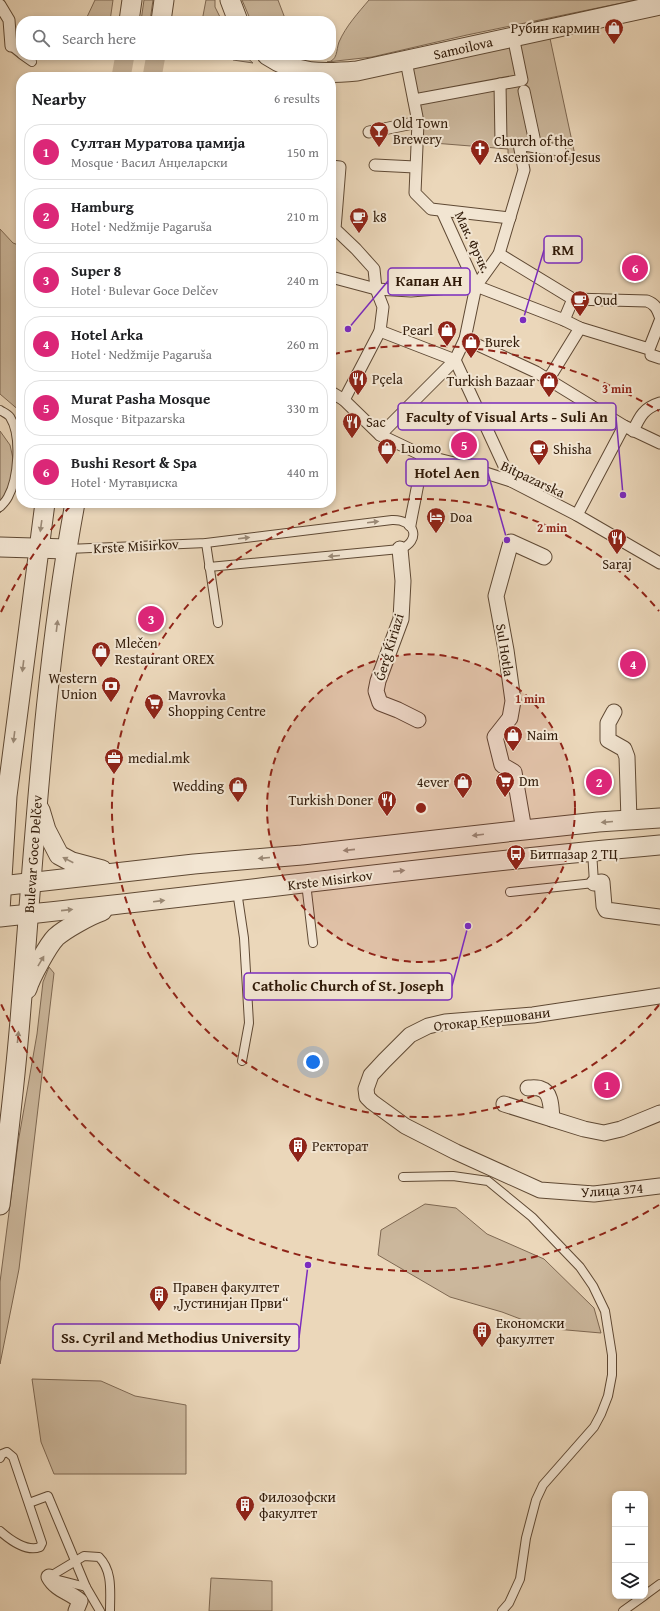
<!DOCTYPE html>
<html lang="en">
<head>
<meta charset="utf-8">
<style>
	:root { --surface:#fff; --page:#f6f6f6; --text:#202124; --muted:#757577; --line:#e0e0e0; --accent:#db2777 }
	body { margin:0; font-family:"Gentium Book Plus",serif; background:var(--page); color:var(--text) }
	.controls { position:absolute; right:12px; bottom:12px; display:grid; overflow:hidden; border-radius:8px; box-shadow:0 2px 6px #0003 }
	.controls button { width:36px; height:36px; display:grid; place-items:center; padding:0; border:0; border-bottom:1px solid var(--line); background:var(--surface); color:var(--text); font:20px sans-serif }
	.you { position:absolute; left:313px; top:1062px; width:14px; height:14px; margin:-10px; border:3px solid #fff; border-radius:50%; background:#1a73e8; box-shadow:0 0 0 6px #1a73e833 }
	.badge { display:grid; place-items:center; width:26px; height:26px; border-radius:50%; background:var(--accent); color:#fff; font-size:13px; font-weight:700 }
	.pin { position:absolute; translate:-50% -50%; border:2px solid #fff; box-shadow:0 1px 4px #0006 }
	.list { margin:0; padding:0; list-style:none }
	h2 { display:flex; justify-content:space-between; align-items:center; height:52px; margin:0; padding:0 16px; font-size:17px }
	h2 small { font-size:13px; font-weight:400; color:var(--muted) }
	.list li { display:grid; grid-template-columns:26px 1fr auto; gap:12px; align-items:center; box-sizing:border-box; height:56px; margin:0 8px 8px; padding:0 8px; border:1px solid var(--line); border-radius:16px }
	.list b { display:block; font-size:15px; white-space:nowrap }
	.list p { margin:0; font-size:13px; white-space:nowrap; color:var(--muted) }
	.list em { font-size:13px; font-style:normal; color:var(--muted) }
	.icon { flex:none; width:22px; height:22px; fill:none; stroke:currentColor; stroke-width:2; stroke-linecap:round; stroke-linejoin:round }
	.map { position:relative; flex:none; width:660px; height:1611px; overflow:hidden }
	.search { position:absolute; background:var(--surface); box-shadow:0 2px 6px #0003; left:16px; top:16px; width:320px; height:44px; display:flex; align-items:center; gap:10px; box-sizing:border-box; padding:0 14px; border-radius:16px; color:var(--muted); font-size:15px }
	.panel { position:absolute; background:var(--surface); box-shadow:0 2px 6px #0003; left:16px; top:72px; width:320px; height:436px; border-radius:16px }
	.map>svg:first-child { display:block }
</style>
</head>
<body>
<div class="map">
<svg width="660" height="1611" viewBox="0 0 660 1611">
	<rect width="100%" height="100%" fill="#ebd7ba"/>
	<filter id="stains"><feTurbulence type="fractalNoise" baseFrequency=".005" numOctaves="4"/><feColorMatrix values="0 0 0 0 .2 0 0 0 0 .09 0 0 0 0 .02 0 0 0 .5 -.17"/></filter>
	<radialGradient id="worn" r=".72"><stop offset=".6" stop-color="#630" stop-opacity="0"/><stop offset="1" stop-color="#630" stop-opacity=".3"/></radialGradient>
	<g fill="#cbb79c" stroke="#7e6852">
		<polygon points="95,0 113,0 110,21 87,17"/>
		<polygon points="144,0 153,0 150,21 141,21"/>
		<polygon points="206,0 215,0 215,7 222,21 202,21"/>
		<polygon points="242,0 278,0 286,21 251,21"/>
		<path d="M 369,0 L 636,0 L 467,35 L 372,57 L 327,62 C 338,61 336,50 339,42 C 346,26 358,13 369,0 Z"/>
		<polygon points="548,29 576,160 508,159 508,149 421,142 406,61"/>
		<polygon points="231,55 244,55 253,63 233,60"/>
		<polygon points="0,229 13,243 21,246 21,412 0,394"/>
		<polygon points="0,431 10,445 14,463 9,500 7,506 0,513"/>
		<polygon points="49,967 54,973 19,1269 0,1364 0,1282 18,1143 37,1034 43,982"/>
		<polygon points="425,1204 456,1208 487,1234 544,1259 594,1308 601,1333 544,1328 502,1312 450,1297 378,1255 381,1230"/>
		<polygon points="32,1379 101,1381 135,1396 186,1405 186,1474 54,1474 41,1442"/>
		<polygon points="211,1578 272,1581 272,1611 209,1611"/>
	</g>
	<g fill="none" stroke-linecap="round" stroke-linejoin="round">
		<g stroke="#c6b196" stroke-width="19" stroke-dasharray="19 10" stroke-linecap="butt">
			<polyline points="121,77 125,55"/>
			<polyline points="152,77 156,55"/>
		</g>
		<defs>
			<g id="service">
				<polyline points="11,46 21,54"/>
				<polyline points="22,55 32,62"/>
				<path d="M 0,410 C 3,412 8,414 10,417 C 22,436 18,479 8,497 C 6,501 3,504 0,507"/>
				<polyline points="206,543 218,623"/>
				<path d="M 68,549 L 206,543 L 392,520 C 415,519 422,541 400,549 L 209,567"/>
				<polyline points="306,883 313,943"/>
				<polyline points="237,891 244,938 249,1023 242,1061"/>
				<polyline points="510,892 594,883 592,851"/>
				<polyline points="403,1177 453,1176 488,1181 532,1217 580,1267 593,1286 605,1311 612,1355 612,1375 608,1396 601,1414 594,1427 543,1485 536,1500 526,1538 520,1579 509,1603 502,1611"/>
				<path d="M 0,1458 L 2,1454 L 7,1452 L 13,1457 L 42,1543 L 40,1547 C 27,1552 10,1540 0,1531"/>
				<polyline points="29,1503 48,1496 86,1587 100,1611"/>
				<path d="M 49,1577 L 84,1556 L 99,1557 C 113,1571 110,1592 110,1611"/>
				<polyline points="51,1578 86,1587"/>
				<polyline points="645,1595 660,1584"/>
				<polyline points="623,1611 644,1596"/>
			</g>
			<g id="pedestrian">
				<polyline points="0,5 9,20 11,46"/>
				<polyline points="406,61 418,122 415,193 431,209 510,218"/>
				<polyline points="500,84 501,142"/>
				<polyline points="524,91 536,147 560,150"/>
				<polyline points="414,100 522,80 513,36"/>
				<polyline points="369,132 418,122"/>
				<polyline points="375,165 415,167"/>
				<polyline points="331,166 340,167 335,229 356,249 374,269 376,289 383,307 380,331 344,400"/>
				<polyline points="442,211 476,286"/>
				<path d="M 499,254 L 573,299 L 647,301 C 655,304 657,308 660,316"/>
				<polyline points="331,277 376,289 411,291 476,286 564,320 580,328 649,349 660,321"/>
				<polyline points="564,320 573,299"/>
				<polyline points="380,331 455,360 511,481"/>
				<polyline points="465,339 536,372 624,426 660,443"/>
				<polyline points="651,355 660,358"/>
				<polyline points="548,380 580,328"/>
				<polyline points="331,392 344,400 380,435 422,455 454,463 511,481 577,515 660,563"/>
				<path d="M 633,431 C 640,416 644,408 660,403"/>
				<polyline points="380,435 455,360 465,339 476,286 499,254 524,170 519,144 536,147"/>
				<polyline points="577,515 624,426"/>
				<path d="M 410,525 C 414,502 420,479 422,455"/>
			</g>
			<g id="minor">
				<polyline points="400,549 403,581 401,619 378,681 376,691 380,703 398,710 418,720"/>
				<polyline points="614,712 608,723 608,740 624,749 627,757 629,820"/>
				<polyline points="524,830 514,772 502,765 495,737 510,718 513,701 506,650 496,596 511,542 544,557"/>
				<polyline points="594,883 602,882 604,906 606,910 660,917"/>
				<polyline points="660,996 533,1015 445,1022 428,1026 410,1035 384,1061 371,1075 366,1089 367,1097 372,1102 405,1126 456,1152 540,1190 594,1194 660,1186"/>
				<path d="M 528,1088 C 532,1088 538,1087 541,1089 C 552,1092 551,1110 552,1119"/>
				<polyline points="504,1104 584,1129 604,1133 621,1129 660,1113"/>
				<path d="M 49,1577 C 56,1590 70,1592 80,1601 L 76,1611"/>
			</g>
			<g id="tertiary">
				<polyline points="230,0 238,21"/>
				<polyline points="129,21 132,0"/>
				<polyline points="161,21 164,0"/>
				<path d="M 267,55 C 297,75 322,74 357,71 L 660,5"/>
				<polyline points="0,547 67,549"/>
				<polyline points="40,810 46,830 59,855 72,862 102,870"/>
				<polyline points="0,886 194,864 302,855 524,830 598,822 660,818"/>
				<polyline points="0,911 7,796 45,503"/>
				<path d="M 0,917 C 220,895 439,864 660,845"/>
				<path d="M 27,989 C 30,978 48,945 56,937 C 65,929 90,915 102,911"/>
				<path d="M 0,1205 C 8,1140 16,1073 21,1008 C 35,840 44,669 75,503"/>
			</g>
		</defs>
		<use href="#service" stroke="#5f4934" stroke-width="10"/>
		<use href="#pedestrian" stroke="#5f4934" stroke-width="13"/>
		<use href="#minor" stroke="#5f4934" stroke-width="17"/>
		<use href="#tertiary" stroke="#5f4934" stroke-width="21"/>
		<use href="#service" stroke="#f2e5d2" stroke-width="8"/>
		<use href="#pedestrian" stroke="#f2e5d2" stroke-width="11"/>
		<use href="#minor" stroke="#f2e5d2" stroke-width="15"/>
		<use href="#tertiary" stroke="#f2e5d2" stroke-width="19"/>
	</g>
	<defs><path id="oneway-solid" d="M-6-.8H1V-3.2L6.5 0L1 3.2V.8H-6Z"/></defs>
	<g fill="#9b8a77">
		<use href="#oneway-solid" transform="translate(373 522) rotate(-7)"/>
		<use href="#oneway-solid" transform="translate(41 526) rotate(98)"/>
		<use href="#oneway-solid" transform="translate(244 538) rotate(-7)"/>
		<use href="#oneway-solid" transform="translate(334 556) rotate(175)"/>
		<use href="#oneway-solid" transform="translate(57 626) rotate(-83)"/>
		<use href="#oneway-solid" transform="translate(23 666) rotate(97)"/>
		<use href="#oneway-solid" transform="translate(14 737) rotate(97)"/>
		<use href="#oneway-solid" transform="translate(607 822) rotate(175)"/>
		<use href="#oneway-solid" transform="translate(478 835) rotate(173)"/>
		<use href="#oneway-solid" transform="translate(349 850) rotate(174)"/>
		<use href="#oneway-solid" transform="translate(264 858) rotate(175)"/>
		<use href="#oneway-solid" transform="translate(68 860) rotate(-153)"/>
		<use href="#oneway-solid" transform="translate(399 871) rotate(-6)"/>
		<use href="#oneway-solid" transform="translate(159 901) rotate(-7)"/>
		<use href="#oneway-solid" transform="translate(67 910) rotate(-6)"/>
		<use href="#oneway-solid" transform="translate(41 961) rotate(-59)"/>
		<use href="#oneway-solid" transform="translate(18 1037) rotate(-84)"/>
	</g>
	<circle cx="421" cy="808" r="154" fill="#8f2418" fill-opacity=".12"/>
	<g fill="none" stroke="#8f2418" stroke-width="2" stroke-dasharray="7 5">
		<circle cx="421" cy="808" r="154"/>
		<path d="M659 1005A309 309 0 1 1 659 611"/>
		<path d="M659 1205A463 463 0 0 1 1 1004M1 612A463 463 0 0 1 72 504M333 354A463 463 0 0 1 659 411"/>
	</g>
	<defs>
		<symbol id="shop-pin" viewBox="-11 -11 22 30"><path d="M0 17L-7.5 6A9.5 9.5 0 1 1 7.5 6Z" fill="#8f2418" stroke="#f2e5d2"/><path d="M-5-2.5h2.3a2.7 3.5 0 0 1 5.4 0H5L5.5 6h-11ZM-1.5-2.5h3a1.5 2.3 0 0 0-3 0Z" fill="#fff"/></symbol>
		<symbol id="bar-pin" viewBox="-11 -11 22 30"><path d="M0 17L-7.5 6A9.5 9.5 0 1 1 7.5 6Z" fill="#8f2418" stroke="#f2e5d2"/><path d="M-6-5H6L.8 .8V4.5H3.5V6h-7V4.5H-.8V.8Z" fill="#fff"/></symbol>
		<symbol id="church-pin" viewBox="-11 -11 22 30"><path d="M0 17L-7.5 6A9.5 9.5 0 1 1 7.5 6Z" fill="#8f2418" stroke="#f2e5d2"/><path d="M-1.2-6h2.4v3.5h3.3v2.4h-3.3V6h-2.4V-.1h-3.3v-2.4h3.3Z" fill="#fff"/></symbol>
		<symbol id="cafe-pin" viewBox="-11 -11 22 30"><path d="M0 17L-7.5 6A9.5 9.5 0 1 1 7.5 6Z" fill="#8f2418" stroke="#f2e5d2"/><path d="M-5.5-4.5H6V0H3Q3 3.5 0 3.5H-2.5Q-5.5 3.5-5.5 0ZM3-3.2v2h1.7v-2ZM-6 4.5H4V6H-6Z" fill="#fff"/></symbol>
		<symbol id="restaurant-pin" viewBox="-11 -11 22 30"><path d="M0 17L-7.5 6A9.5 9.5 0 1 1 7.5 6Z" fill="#8f2418" stroke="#f2e5d2"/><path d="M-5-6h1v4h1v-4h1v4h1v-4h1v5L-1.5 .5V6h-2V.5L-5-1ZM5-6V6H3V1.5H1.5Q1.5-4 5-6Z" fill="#fff"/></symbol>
		<symbol id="hotel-pin" viewBox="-11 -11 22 30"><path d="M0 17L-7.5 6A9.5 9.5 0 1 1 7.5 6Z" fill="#8f2418" stroke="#f2e5d2"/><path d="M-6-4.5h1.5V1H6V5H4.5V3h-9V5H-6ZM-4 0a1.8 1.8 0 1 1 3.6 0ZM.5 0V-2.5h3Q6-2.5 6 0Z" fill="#fff"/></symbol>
		<symbol id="bank-pin" viewBox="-11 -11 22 30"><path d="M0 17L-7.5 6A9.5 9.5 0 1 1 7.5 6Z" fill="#8f2418" stroke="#f2e5d2"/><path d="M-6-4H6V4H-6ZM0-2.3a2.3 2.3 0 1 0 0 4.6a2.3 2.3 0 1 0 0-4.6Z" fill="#fff"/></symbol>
		<symbol id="supermarket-pin" viewBox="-11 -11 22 30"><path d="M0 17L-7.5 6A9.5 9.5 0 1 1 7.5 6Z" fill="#8f2418" stroke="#f2e5d2"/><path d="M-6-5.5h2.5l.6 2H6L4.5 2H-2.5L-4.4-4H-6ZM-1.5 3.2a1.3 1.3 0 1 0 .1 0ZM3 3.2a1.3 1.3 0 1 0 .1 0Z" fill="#fff"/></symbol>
		<symbol id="office-pin" viewBox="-11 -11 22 30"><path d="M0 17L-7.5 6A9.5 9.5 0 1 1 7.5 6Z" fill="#8f2418" stroke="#f2e5d2"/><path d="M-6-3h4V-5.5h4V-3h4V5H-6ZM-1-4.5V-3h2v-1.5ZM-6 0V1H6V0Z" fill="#fff"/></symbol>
		<symbol id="bus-pin" viewBox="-11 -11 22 30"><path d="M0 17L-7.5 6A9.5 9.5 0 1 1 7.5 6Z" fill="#8f2418" stroke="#f2e5d2"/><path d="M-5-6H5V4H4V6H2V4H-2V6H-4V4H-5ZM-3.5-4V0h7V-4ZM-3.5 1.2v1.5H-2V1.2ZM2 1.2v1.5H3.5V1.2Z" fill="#fff"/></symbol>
		<symbol id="building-pin" viewBox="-11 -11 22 30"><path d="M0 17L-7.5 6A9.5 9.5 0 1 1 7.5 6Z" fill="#8f2418" stroke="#f2e5d2"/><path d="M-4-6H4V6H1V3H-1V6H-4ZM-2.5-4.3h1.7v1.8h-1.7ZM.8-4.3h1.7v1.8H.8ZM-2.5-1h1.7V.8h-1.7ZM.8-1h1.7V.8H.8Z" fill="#fff"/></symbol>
	</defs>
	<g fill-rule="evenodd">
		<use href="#shop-pin" x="603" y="17" width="22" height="30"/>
		<use href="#bar-pin" x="368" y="120" width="22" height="30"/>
		<use href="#church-pin" x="469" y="138" width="22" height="30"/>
		<use href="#cafe-pin" x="348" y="206" width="22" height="30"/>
		<use href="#cafe-pin" x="569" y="289" width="22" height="30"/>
		<use href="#shop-pin" x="436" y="319" width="22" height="30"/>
		<use href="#shop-pin" x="460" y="331" width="22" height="30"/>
		<use href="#restaurant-pin" x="347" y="368" width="22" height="30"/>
		<use href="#shop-pin" x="538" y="370" width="22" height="30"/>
		<use href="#restaurant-pin" x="341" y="411" width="22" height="30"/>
		<use href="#shop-pin" x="376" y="437" width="22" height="30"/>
		<use href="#cafe-pin" x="528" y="438" width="22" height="30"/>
		<use href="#hotel-pin" x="425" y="506" width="22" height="30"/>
		<use href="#restaurant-pin" x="606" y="527" width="22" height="30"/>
		<use href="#shop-pin" x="90" y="640" width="22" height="30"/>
		<use href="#bank-pin" x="100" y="675" width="22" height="30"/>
		<use href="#supermarket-pin" x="143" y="692" width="22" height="30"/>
		<use href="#shop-pin" x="502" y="724" width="22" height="30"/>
		<use href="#office-pin" x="103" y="747" width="22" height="30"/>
		<use href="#supermarket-pin" x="494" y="770" width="22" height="30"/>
		<use href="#shop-pin" x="452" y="771" width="22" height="30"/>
		<use href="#shop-pin" x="227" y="775" width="22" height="30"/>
		<use href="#restaurant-pin" x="376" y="789" width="22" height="30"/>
		<use href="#bus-pin" x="505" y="843" width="22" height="30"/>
		<use href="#building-pin" x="287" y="1135" width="22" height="30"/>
		<use href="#building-pin" x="148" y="1284" width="22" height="30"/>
		<use href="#building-pin" x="471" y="1320" width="22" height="30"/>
		<use href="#building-pin" x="234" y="1494" width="22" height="30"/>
	</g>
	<g text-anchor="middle" stroke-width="4" stroke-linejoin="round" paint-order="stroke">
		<g font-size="14" fill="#301a08" stroke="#f2e5d2" text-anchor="start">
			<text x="600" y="33" text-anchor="end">Рубин кармин</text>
			<text x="393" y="128">Old Town<tspan x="393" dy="16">Brewery</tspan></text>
			<text x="494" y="146">Church of the<tspan x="494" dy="16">Ascension of Jesus</tspan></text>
			<text x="373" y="222">k8</text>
			<text x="594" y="305">Oud</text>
			<text x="433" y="335" text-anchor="end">Pearl</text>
			<text x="485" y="347">Burek</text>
			<text x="372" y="384">Pçela</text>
			<text x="535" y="386" text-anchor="end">Turkish Bazaar</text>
			<text x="366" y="427">Sac</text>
			<text x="401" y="453">Luomo</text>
			<text x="553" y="454">Shisha</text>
			<text x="450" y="522">Doa</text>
			<text x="617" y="569" text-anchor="middle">Saraj</text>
			<text x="115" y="648">Mlečen<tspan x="115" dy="16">Restaurant OREX</tspan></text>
			<text x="97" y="683" text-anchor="end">Western<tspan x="97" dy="16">Union</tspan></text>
			<text x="168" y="700">Mavrovka<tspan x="168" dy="16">Shopping Centre</tspan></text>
			<text x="527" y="740">Naim</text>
			<text x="128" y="763">medial.mk</text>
			<text x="519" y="786">Dm</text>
			<text x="449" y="787" text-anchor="end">4ever</text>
			<text x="224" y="791" text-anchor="end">Wedding</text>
			<text x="373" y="805" text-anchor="end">Turkish Doner</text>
			<text x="530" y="859">Битпазар 2 ТЦ</text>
			<text x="312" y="1151">Ректорат</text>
			<text x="173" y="1292">Правен факултет<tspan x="173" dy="16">„Јустинијан Први“</tspan></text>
			<text x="496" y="1328">Економски<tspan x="496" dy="16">факултет</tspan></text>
			<text x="259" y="1502">Филозофски<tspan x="259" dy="16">факултет</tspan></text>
		</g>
		<g font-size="14" fill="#301a08" stroke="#f2e5d2">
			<text transform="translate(463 48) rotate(-13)" y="5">Samoilova</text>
			<text transform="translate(473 242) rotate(65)" y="5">Мак. Фрчк.</text>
			<text transform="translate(533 479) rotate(25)" y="5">Bitpazarska</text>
			<text transform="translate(136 546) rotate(-3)" y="5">Krste Misirkov</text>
			<text transform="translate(389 647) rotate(-73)" y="5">Ǵerǵ Ḱiriazi</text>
			<text transform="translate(505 650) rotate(81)" y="5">Sul Hotla</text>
			<text transform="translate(33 854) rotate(-86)" y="5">Bulevar Goce Delčev</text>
			<text transform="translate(330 880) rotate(-7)" y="5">Krste Misirkov</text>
			<text transform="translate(492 1019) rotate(-7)" y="5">Отокар Кершовани</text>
			<text transform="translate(612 1190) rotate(-4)" y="5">Улица 374</text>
		</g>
	</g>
	<circle cx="421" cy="808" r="6" fill="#8f2418" stroke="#f2e5d2" stroke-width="2"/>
	<g font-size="12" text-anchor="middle" font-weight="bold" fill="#8f2418" stroke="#f2e5d2" stroke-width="4" stroke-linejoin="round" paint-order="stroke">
		<text x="617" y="393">3 min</text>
		<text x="552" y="532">2 min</text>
		<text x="530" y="703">1 min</text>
	</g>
	<path fill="none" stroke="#7b2cbf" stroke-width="1.5" d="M523 320L544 250M348 329L388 281M623 495L616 417M507 540L488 473M468 926L452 986M308 1265L299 1338"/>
	<g fill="#7b2cbf" stroke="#f2e5d2" stroke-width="1.5">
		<circle cx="523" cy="320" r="4"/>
		<circle cx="348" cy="329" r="4"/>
		<circle cx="623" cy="495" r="4"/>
		<circle cx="507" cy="540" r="4"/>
		<circle cx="468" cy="926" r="4"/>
		<circle cx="308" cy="1265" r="4"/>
	</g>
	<g fill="#f2e5d2" stroke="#7b2cbf" stroke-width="1.5">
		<rect x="544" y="236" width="38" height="27" rx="4"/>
		<rect x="388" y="268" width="82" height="27" rx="4"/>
		<rect x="398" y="403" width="218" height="27" rx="4"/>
		<rect x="406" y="459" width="82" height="27" rx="4"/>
		<rect x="244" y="973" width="208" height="27" rx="4"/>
		<rect x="53" y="1324" width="246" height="27" rx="4"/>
	</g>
	<g font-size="15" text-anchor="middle" font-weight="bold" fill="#301a08">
		<text x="563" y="255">RM</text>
		<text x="429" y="286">Капан АН</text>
		<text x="507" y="422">Faculty of Visual Arts - Suli An</text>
		<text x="447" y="478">Hotel Aen</text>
		<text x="348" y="991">Catholic Church of St. Joseph</text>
		<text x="176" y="1343">Ss. Cyril and Methodius University</text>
	</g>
	<rect width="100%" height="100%" filter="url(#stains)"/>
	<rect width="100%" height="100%" fill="url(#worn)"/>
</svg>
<div class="controls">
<button>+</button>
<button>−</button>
<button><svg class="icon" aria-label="layers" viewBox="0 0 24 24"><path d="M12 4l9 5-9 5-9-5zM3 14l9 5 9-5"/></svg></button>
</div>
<div class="you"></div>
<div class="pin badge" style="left:607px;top:1085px">1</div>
<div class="pin badge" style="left:599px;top:782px">2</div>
<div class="pin badge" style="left:151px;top:619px">3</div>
<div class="pin badge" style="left:633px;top:664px">4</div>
<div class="pin badge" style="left:464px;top:445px">5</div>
<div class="pin badge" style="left:635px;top:268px">6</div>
<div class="search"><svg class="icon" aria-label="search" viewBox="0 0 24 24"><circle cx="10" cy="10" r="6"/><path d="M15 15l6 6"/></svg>Search here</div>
<section class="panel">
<h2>Nearby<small>6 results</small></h2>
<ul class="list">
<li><span class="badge">1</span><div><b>Султан Муратова џамија</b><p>Mosque · Васил Анџеларски</p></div><em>150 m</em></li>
<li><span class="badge">2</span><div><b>Hamburg</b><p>Hotel · Nedžmije Pagaruša</p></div><em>210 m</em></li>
<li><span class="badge">3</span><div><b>Super 8</b><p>Hotel · Bulevar Goce Delčev</p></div><em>240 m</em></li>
<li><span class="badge">4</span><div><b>Hotel Arka</b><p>Hotel · Nedžmije Pagaruša</p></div><em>260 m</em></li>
<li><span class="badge">5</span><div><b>Murat Pasha Mosque</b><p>Mosque · Bitpazarska</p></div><em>330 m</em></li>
<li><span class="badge">6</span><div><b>Bushi Resort &amp; Spa</b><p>Hotel · Мутавџиска</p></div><em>440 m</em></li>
</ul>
</section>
</div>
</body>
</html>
